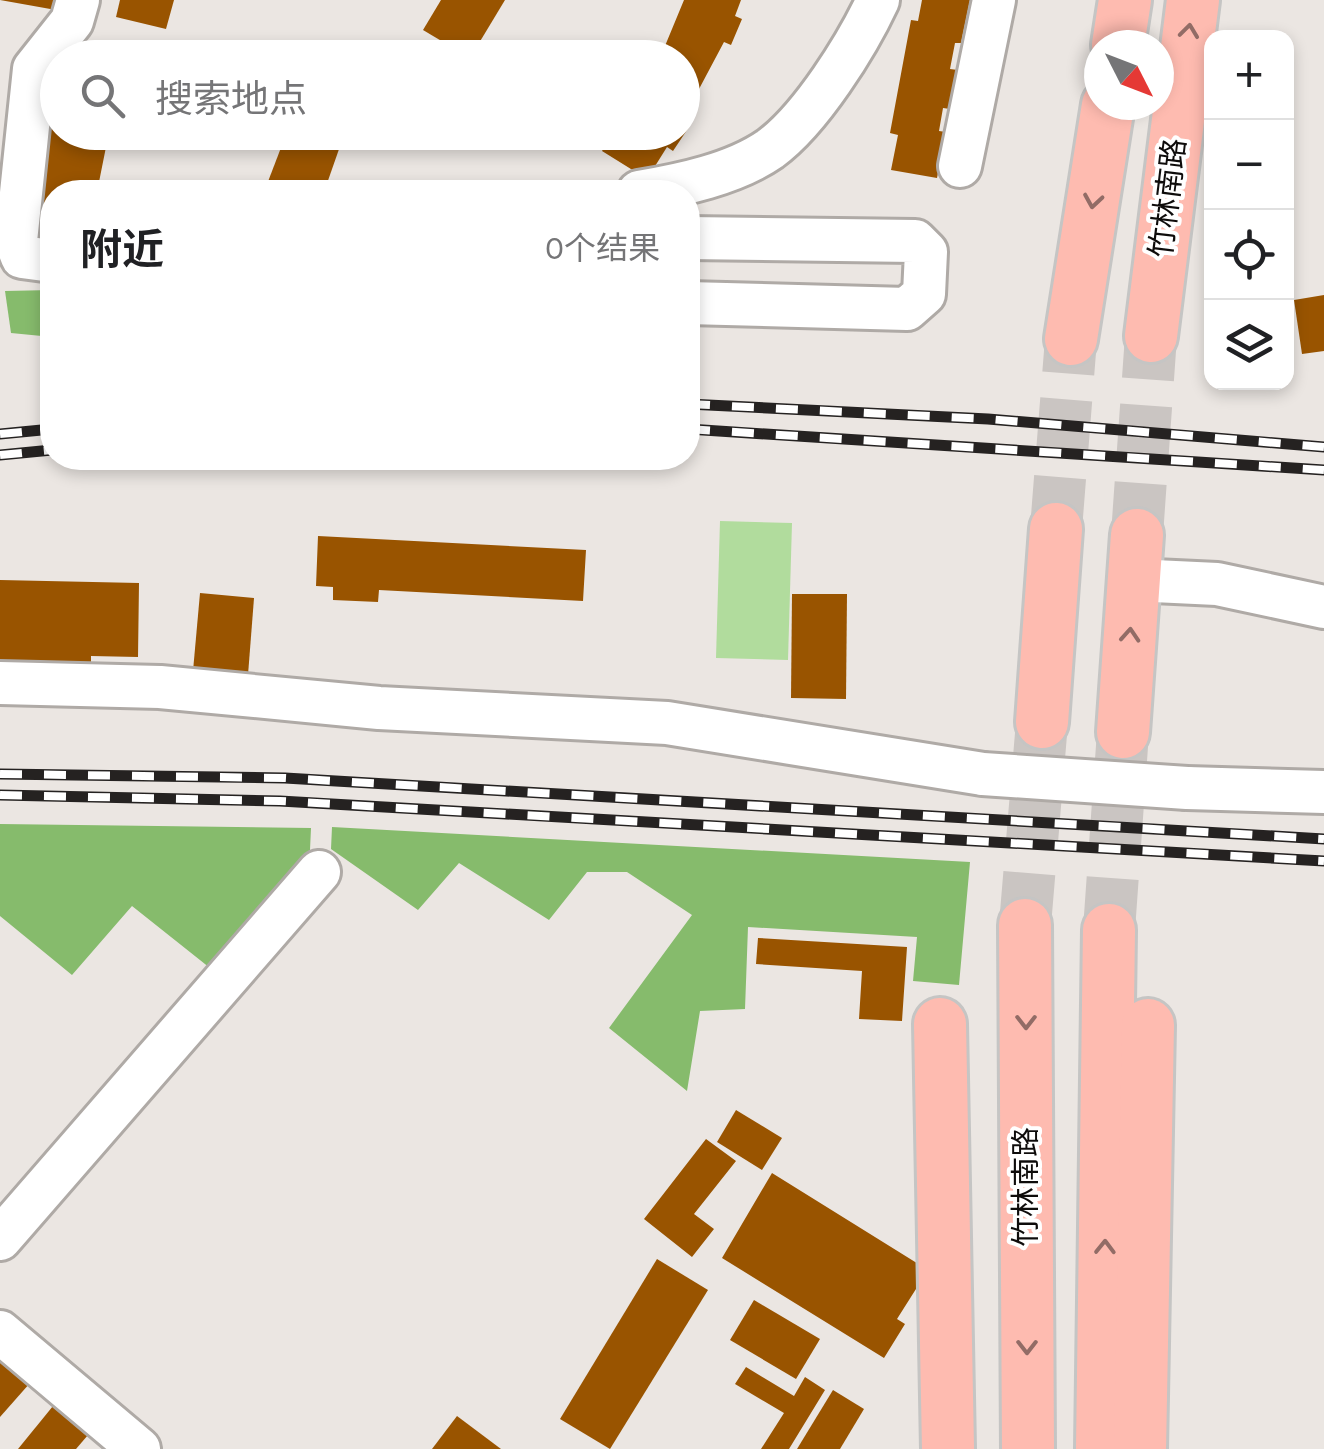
<!DOCTYPE html>
<html lang="zh">
<head>
<meta charset="utf-8">
<style>
	:root { --surface:#fff; --page:#f6f6f6; --text:#202124; --muted:#757577; --line:#e0e0e0 }
	body { margin:0; font-family:Karla,"Noto Sans SC",sans-serif; background:var(--page); color:var(--text) }
	.controls { position:absolute; right:30px; top:30px; display:grid; overflow:hidden; border-radius:20px; box-shadow:0 5px 15px #0003 }
	.controls button { width:90px; height:90px; display:grid; place-items:center; padding:0; border:0; border-bottom:2px solid var(--line); background:var(--surface); color:var(--text); font:50px sans-serif }
	.compass { position:absolute; left:1084px; top:30px; width:90px; height:90px; border-radius:50%; background:var(--surface); box-shadow:0 5px 15px #0003; rotate:132deg }
	.list { margin:0; padding:0; list-style:none }
	h2 { display:flex; justify-content:space-between; align-items:center; height:130px; margin:0; padding:0 40px; font-size:42px }
	h2 small { font-size:32px; font-weight:400; color:var(--muted) }
	.icon { flex:none; width:55px; height:55px; fill:none; stroke:currentColor; stroke-width:2; stroke-linecap:round; stroke-linejoin:round }
	.map { position:relative; flex:none; width:1324px; height:1449px; overflow:hidden }
	.search { position:absolute; background:var(--surface); box-shadow:0 5px 15px #0003; left:40px; top:40px; width:660px; height:110px; display:flex; align-items:center; gap:25px; box-sizing:border-box; padding:0 35px; border-radius:55px; color:var(--muted); font-size:38px }
	.panel { position:absolute; background:var(--surface); box-shadow:0 5px 15px #0003; left:40px; top:180px; width:660px; height:290px; border-radius:40px }
	.map>svg:first-child { display:block }
</style>
</head>
<body>
<div class="map">
<svg width="1324" height="1449" viewBox="0 0 1324 1449">
	<rect width="100%" height="100%" fill="#ebe6e2"/>
	<polygon fill="#b1dc9d" points="720,521 792,523 788,660 716,658"/>
	<g fill="#86bb6c">
		<polygon points="52,290 52,337 11,333 5,291"/>
		<polygon points="0,824 311,828 310,850 210,968 132,906 72,975 0,916"/>
		<polygon points="332,827 970,862 959,985 913,981 917,937 748,927 745,1009 700,1011 687,1091 609,1028 692,915 627,872 587,872 549,920 459,863 418,910 331,849"/>
	</g>
	<g fill="#995400">
		<polygon points="0,0 58,0 56,10"/>
		<polygon points="120,0 174,0 166,29 116,17"/>
		<polygon points="441,0 505,0 470,58 423,30"/>
		<polygon points="684,0 741,0 735,16 742,19 731,45 724,42 682,121 682,58 660,58"/>
		<polygon points="922,0 970,0 961,43 955,43 950,69 958,70 950,109 943,108 939,131 946,132 937,178 891,170 898,135 890,133 911,20 918,21"/>
		<polygon points="56,98 58,132 109,132 97,192 52,192 52,241 29,237"/>
		<polygon points="682,123 689,127 673,151 667,147 647,179 602,151 613,132 682,132"/>
		<polygon points="287,132 345,132 324,192 264,192"/>
		<polygon points="1324,295 1324,351 1302,354 1294,300"/>
		<polygon points="318,536 586,550 583,601 379,590 378,602 333,600 333,587 316,586"/>
		<polygon points="0,580 139,583 138,657 91,656 91,671 0,669"/>
		<polygon points="200,593 254,598 248,675 193,671"/>
		<polygon points="792,594 847,594 846,699 791,698"/>
		<polygon points="758,938 907,947 902,1021 859,1019 862,971 756,964"/>
		<polygon points="736,1110 782,1138 762,1170 717,1142"/>
		<polygon points="706,1139 736,1161 694,1214 714,1229 692,1257 644,1219"/>
		<polygon points="772,1173 928,1270 897,1319 905,1324 884,1358 722,1258"/>
		<polygon points="657,1259 708,1290 610,1449 560,1419"/>
		<polygon points="754,1300 820,1339 796,1379 730,1340"/>
		<polygon points="0,1357 30,1383 0,1417"/>
		<polygon points="746,1367 794,1396 805,1377 825,1390 789,1449 761,1449 784,1413 735,1384"/>
		<polygon points="833,1390 864,1409 840,1449 797,1449"/>
		<polygon points="53,1406 88,1435 76,1449 18,1449"/>
		<polygon points="457,1416 501,1449 432,1449"/>
	</g>
	<g fill="none" stroke-linecap="round" stroke-linejoin="round">
		<g stroke="#cac5c2" stroke-width="52" stroke-dasharray="52 26" stroke-linecap="butt">
			<polyline points="1056,529 1071,339"/>
			<polyline points="1137,535 1151,336"/>
			<polyline points="1025,925 1042,722"/>
			<polyline points="1109,930 1123,732"/>
		</g>
		<defs>
			<g id="minor">
				<polyline points="960,166 994,0"/>
				<path d="M 639,192 C 681,185 734,174 770,149 C 811,119 857,45 878,0"/>
				<polyline points="688,238 915,241 926,252 924,294 907,309 688,303"/>
				<polyline points="52,261 22,257 16,241 34,69 72,21 78,0"/>
				<polyline points="1133,580 1217,584 1324,607"/>
				<polyline points="0,683 160,687 379,708 667,723 983,774"/>
				<polyline points="1187,788 1324,792"/>
				<polyline points="0,1239 319,872"/>
				<polyline points="0,1332 139,1449"/>
			</g>
			<g id="major">
				<polyline points="1118,45 1125,0"/>
				<polyline points="1151,336 1193,0"/>
				<polyline points="1071,339 1108,105"/>
				<polyline points="1042,722 1056,529"/>
				<polyline points="1123,732 1137,535"/>
				<polyline points="1025,925 1028,1449"/>
				<polyline points="940,1024 948,1449"/>
				<polyline points="1102,1449 1109,930"/>
				<polyline points="1140,1449 1148,1025"/>
			</g>
		</defs>
		<use href="#minor" stroke="#afaaa6" stroke-width="48"/>
		<use href="#major" stroke="#c5c5c4" stroke-width="58"/>
		<use href="#minor" stroke="#fff" stroke-width="42"/>
		<use href="#major" stroke="#febbb0" stroke-width="52"/>
		<defs>
			<g id="rail">
				<polyline points="688,404 988,419 1324,447"/>
				<polyline points="688,429 1324,470"/>
				<polyline points="0,434 52,429"/>
				<polyline points="0,455 52,450"/>
				<polyline points="0,774 285,778 1324,839"/>
				<polyline points="0,795 280,801 1324,861"/>
			</g>
		</defs>
		<use href="#rail" stroke="#252221" stroke-width="11"/>
		<use href="#rail" stroke="#fff" stroke-width="8" stroke-dasharray="22" stroke-linecap="butt"/>
		<defs>
			<polyline id="minor-bridge" points="983,774 1187,788"/>
		</defs>
		<use href="#minor-bridge" stroke="#afaaa6" stroke-width="48" stroke-linecap="butt"/>
		<use href="#minor-bridge" stroke="#fff" stroke-width="42"/>
	</g>
	<defs><path id="oneway-chevron" d="M-2-3.5L2.5 0L-2 3.5" fill="none" stroke-width="1.6" stroke-linecap="round" stroke-linejoin="round" transform="scale(2.5)"/></defs>
	<g stroke="#926c66">
		<use href="#oneway-chevron" transform="translate(1189 31) rotate(-83)"/>
		<use href="#oneway-chevron" transform="translate(1093 201) rotate(99)"/>
		<use href="#oneway-chevron" transform="translate(1130 635) rotate(-86)"/>
		<use href="#oneway-chevron" transform="translate(1026 1022) rotate(90)"/>
		<use href="#oneway-chevron" transform="translate(1105 1247) rotate(-89)"/>
		<use href="#oneway-chevron" transform="translate(1027 1347) rotate(90)"/>
	</g>
	<g text-anchor="middle" stroke-width="8" stroke-linejoin="round" paint-order="stroke">
		<g font-size="30" fill="#0e0c0b" stroke="#fff">
			<text transform="translate(1168 198) rotate(-83)" y="10">竹林南路</text>
			<text transform="translate(1026 1187) rotate(-90)" y="10">竹林南路</text>
		</g>
	</g>
</svg>
<div class="controls">
<button>+</button>
<button>−</button>
<button><svg class="icon" aria-label="locate" viewBox="0 0 24 24"><circle cx="12" cy="12" r="6"/><path d="M12 2v4M12 18v4M2 12h4M18 12h4"/></svg></button>
<button><svg class="icon" aria-label="layers" viewBox="0 0 24 24"><path d="M12 4l9 5-9 5-9-5zM3 14l9 5 9-5"/></svg></button>
</div>
<svg class="compass" viewBox="-18 -18 36 36"><path d="M0-13l5 13h-10z" fill="#e53935"/><path d="M0 13l5-13h-10z" fill="#757577"/></svg>
<div class="search"><svg class="icon" aria-label="search" viewBox="0 0 24 24"><circle cx="10" cy="10" r="6"/><path d="M15 15l6 6"/></svg>搜索地点</div>
<section class="panel">
<h2>附近<small>0个结果</small></h2>
<ul class="list">
</ul>
</section>
</div>
</body>
</html>
